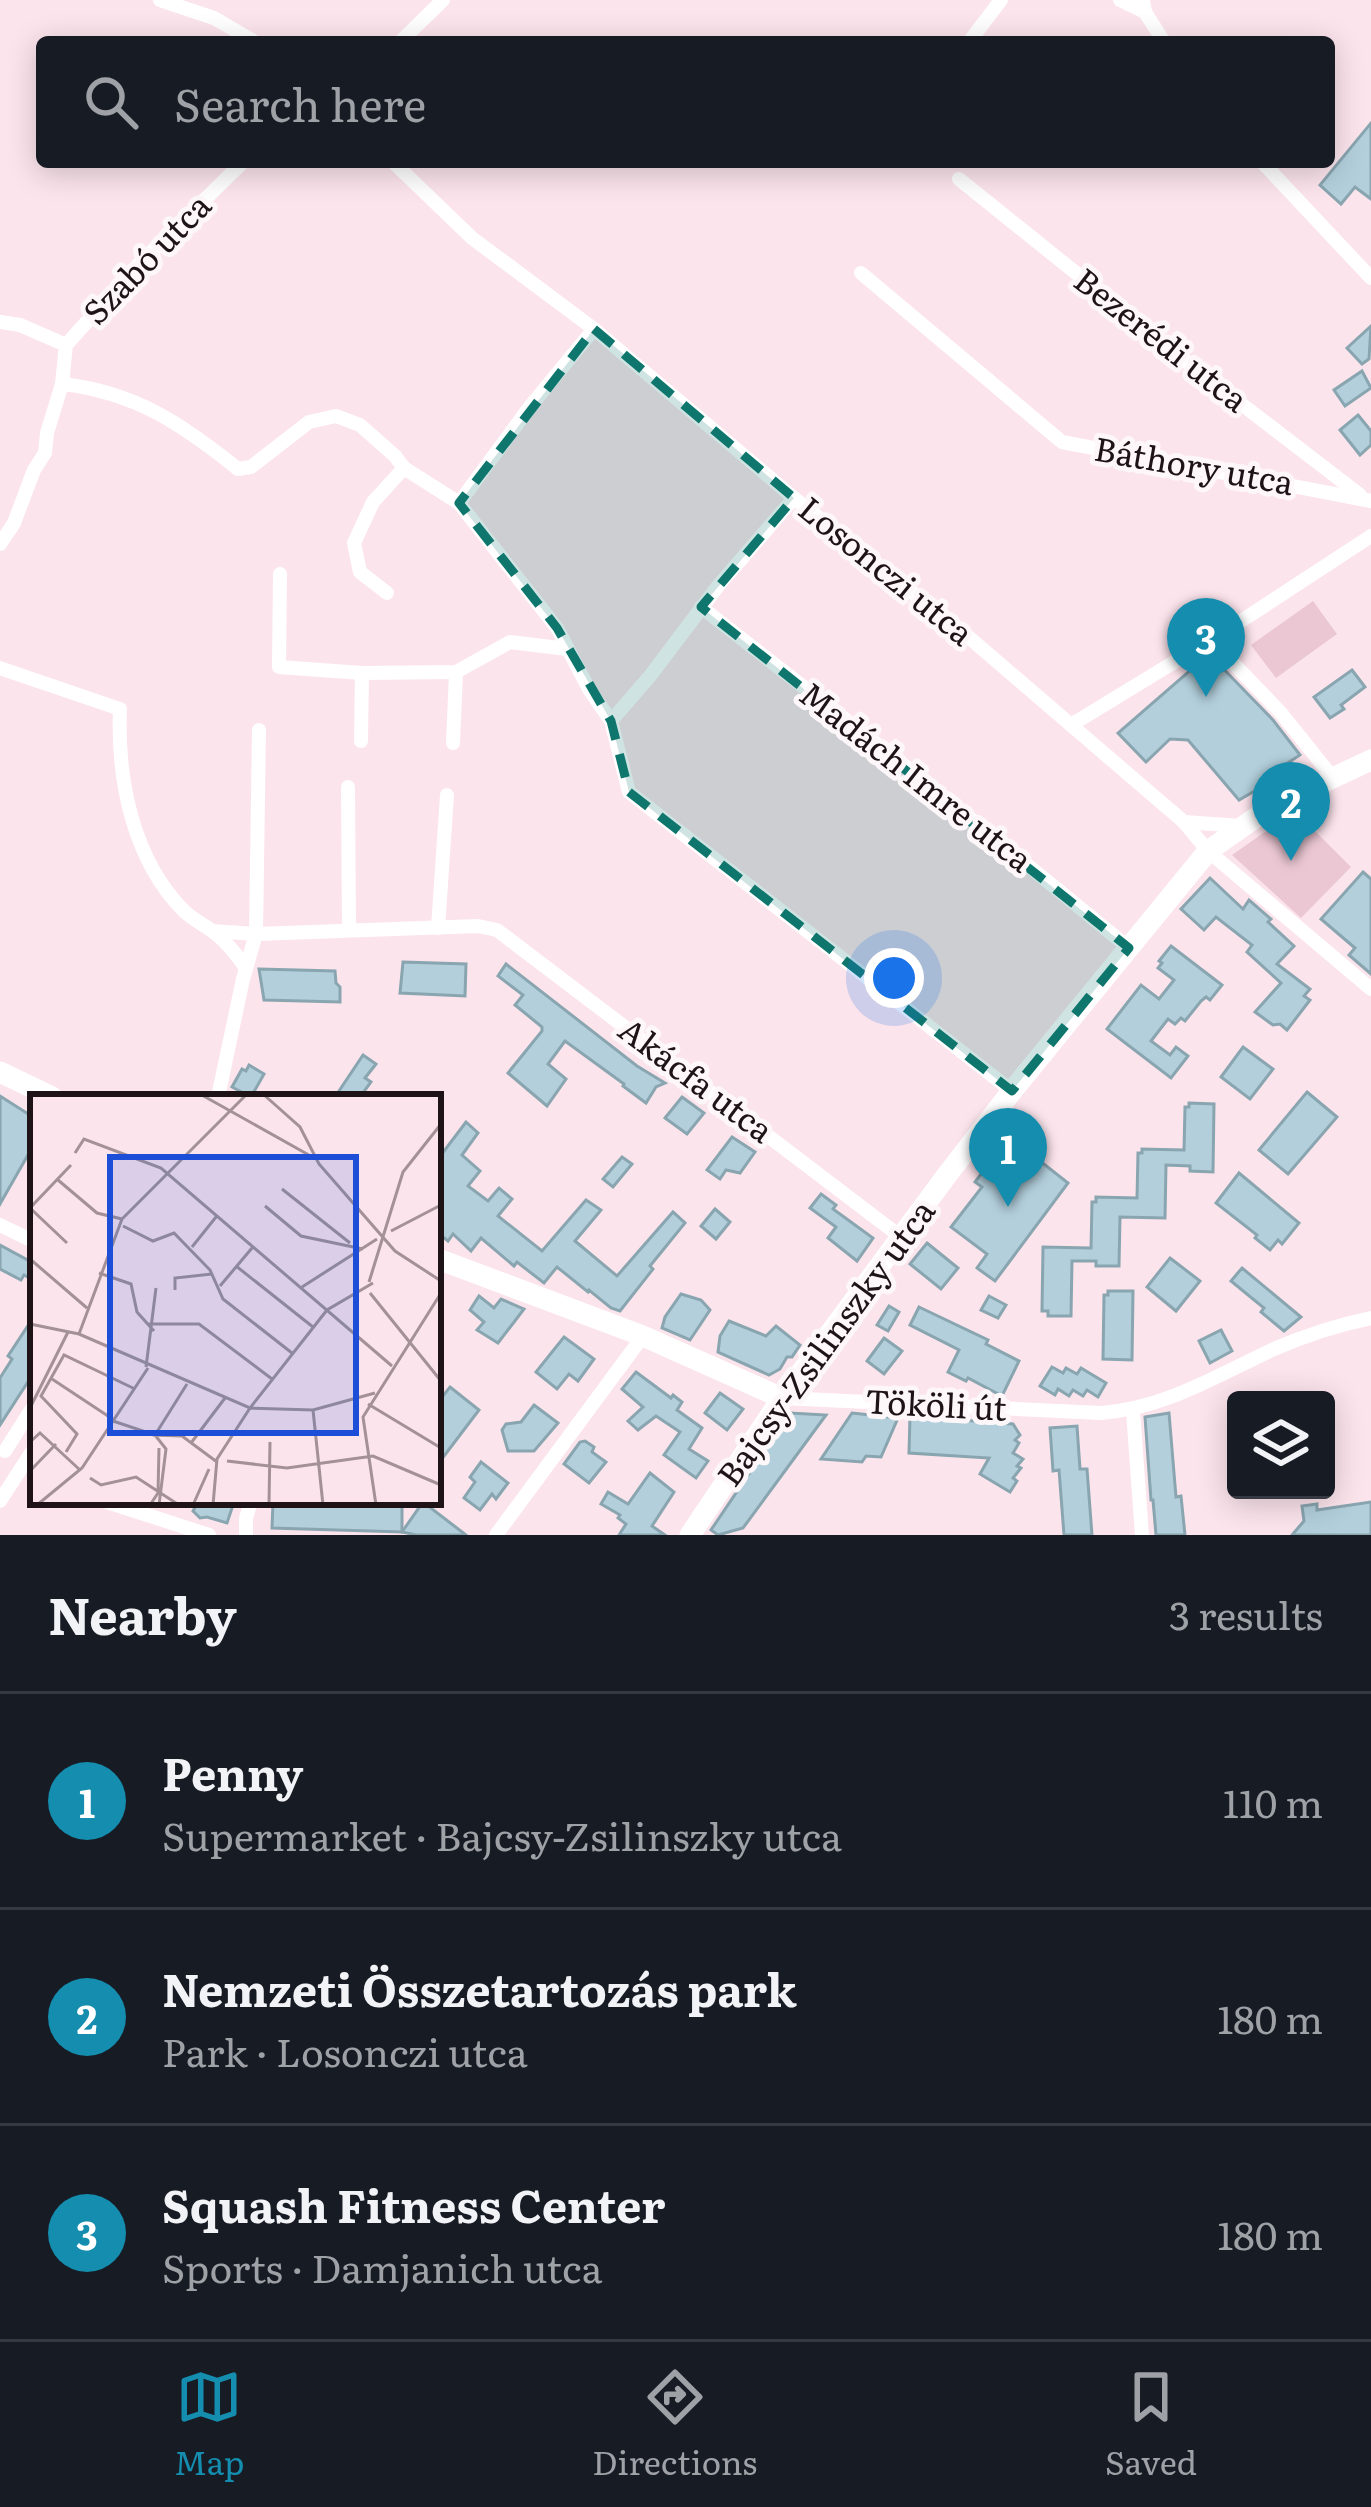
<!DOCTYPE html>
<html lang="en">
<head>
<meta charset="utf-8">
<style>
	:root { --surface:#171b24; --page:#242831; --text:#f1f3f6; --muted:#9ea1a6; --line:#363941; --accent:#148daf }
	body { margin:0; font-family:Literata,serif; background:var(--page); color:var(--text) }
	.controls { position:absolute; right:36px; bottom:36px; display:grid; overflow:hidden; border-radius:12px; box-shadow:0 6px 30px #0003 }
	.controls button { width:108px; height:108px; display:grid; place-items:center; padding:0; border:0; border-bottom:3px solid var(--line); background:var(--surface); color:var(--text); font:60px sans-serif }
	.you { position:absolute; left:894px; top:978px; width:42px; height:42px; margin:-30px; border:9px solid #fff; border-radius:50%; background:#1a73e8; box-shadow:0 0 0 18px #1a73e833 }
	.badge { display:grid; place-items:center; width:78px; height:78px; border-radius:50%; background:var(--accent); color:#fff; font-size:39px; font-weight:700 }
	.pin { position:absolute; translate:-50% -99px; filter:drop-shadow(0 3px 6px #0008) }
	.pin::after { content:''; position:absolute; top:63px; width:42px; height:36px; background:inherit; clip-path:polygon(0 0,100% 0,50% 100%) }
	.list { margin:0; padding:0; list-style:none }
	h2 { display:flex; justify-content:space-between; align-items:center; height:156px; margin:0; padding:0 48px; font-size:51px }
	h2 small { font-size:39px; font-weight:400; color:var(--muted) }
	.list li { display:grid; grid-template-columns:78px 1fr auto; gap:36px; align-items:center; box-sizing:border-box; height:216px; padding:0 48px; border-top:3px solid var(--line) }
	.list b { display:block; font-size:45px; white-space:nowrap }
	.list p { margin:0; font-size:39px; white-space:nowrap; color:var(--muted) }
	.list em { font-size:39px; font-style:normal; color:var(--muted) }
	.icon { flex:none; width:66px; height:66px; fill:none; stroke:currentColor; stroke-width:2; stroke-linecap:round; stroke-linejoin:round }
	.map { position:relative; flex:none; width:1371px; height:1535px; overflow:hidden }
	.search { position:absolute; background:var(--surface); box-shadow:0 6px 30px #0003; left:36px; right:36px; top:36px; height:132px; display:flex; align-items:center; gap:30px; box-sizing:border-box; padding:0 42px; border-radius:12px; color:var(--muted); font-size:45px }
	.sheet { height:804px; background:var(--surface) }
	nav { display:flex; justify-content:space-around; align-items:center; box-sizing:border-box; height:168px; border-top:3px solid var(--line); background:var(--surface); font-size:33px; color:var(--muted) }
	nav a { display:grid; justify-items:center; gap:6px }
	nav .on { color:var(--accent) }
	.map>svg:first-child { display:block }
</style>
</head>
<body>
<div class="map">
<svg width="1371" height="1535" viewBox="0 0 1371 1535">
	<rect width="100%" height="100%" fill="#fce4ec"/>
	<g fill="#ebc7d3">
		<polygon points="1313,601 1337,634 1276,678 1251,645"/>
		<polygon points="1295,811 1351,867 1301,918 1232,855"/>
	</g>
	<g fill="#b2cfdb" stroke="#89a5b0" stroke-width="3">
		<polygon points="1371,123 1371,199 1355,187 1341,204 1320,185"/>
		<polygon points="1371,326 1369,359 1362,364 1347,348"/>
		<polygon points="1362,371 1371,388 1345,406 1334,390"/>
		<polygon points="1358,415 1371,431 1371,445 1360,455 1340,430"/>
		<polygon points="1209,654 1273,720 1300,755 1266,777 1270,782 1239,800 1188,740 1170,739 1146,762 1118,733"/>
		<polygon points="1352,670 1365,687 1341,705 1344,709 1330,718 1314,697"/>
		<polygon points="1363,872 1371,879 1371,974 1349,955 1355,948 1321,919"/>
		<polygon points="1210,878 1243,909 1249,900 1271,919 1268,922 1294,946 1277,964 1310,989 1304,996 1310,1000 1287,1030 1280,1024 1273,1025 1255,1012 1281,983 1247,952 1252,945 1216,917 1204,930 1181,909"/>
		<polygon points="1171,946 1222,985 1210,1000 1206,997 1201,1001 1185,1021 1181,1018 1175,1024 1168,1019 1151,1041 1170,1055 1176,1047 1188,1056 1171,1078 1107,1029 1141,985 1159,999 1174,980 1158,968 1162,963 1159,961"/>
		<polygon points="403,962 466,964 465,996 400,993"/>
		<polygon points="506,964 637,1066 665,1083 656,1087 646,1103 623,1086 624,1084 565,1041 548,1064 566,1079 547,1106 508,1073 542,1031 542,1027 515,1005 523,995 498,976"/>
		<polygon points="259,969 335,971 336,983 340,987 340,1002 264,1000"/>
		<polygon points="1243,1047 1273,1069 1250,1099 1221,1077"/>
		<polygon points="363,1055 376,1064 365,1078 371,1082 360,1097 335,1097"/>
		<polygon points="249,1065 264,1074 251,1097 232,1087 242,1069 246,1071"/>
		<polygon points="1307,1092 1337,1117 1288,1174 1259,1150"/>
		<polygon points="0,1096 33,1117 33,1146 0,1204"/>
		<polygon points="682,1097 704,1113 687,1134 665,1118"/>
		<polygon points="1189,1103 1214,1104 1213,1172 1190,1171 1190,1166 1166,1165 1165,1218 1120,1217 1119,1266 1096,1266 1096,1261 1072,1261 1071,1316 1048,1316 1048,1311 1042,1311 1043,1247 1091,1248 1092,1202 1096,1202 1096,1197 1137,1198 1138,1153 1142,1153 1142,1149 1184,1150 1185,1107 1189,1107"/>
		<polygon points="466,1122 478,1133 462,1155 480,1171 468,1186 488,1201 499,1188 512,1199 498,1216 542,1251 586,1200 601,1210 575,1241 617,1276 673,1212 685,1223 650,1266 653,1269 620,1311 611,1308 589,1290 588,1292 557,1267 544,1283 517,1262 514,1266 481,1238 471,1251 453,1234 448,1241 438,1233 438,1159"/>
		<polygon points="732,1137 755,1152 740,1173 726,1170 720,1179 707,1170"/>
		<polygon points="1016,1142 1068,1183 995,1281 977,1268 987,1254 951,1227 982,1187 975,1182 1000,1149 1007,1154"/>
		<polygon points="622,1157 632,1164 613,1187 603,1179"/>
		<polygon points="1239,1173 1299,1223 1282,1244 1278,1240 1270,1250 1255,1238 1257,1235 1216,1203"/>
		<polygon points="821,1194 836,1205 833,1209 873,1238 857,1261 828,1238 836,1227 810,1208"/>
		<polygon points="715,1209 730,1222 716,1239 701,1226"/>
		<polygon points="927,1243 958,1268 941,1289 910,1264"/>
		<polygon points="0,1245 33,1263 33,1280 24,1275 21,1280 0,1269"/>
		<polygon points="1170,1258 1200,1281 1176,1311 1147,1287"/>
		<polygon points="1242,1268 1301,1317 1284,1331 1261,1312 1264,1308 1231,1281"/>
		<polygon points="1108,1291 1133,1291 1132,1360 1103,1359 1104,1295 1108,1295"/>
		<polygon points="681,1294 701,1300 710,1310 690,1340 662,1328 665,1317"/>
		<polygon points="479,1296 494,1308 501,1299 524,1309 498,1343 477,1330 484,1322 470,1310"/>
		<polygon points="989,1296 1006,1305 998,1318 981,1310"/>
		<polygon points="889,1306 899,1312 888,1331 877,1325"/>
		<polygon points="919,1307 988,1340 986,1344 1019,1361 1002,1396 968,1378 966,1381 948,1372 959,1350 910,1325"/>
		<polygon points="33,1318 33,1374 0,1425 0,1378 12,1359 8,1356"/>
		<polygon points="729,1321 766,1336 776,1326 800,1345 792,1357 787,1357 780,1369 769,1375 718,1352 720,1336"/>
		<polygon points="1221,1330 1232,1351 1210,1363 1199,1341"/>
		<polygon points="564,1337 594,1359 578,1381 569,1374 557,1389 536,1372"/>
		<polygon points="884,1338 902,1351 884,1374 867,1361"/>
		<polygon points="1052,1367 1063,1373 1066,1368 1077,1374 1081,1368 1106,1383 1098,1397 1087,1390 1083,1396 1073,1390 1069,1396 1058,1389 1055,1395 1040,1386"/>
		<polygon points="636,1372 671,1398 673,1395 682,1402 677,1410 702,1428 689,1449 708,1461 696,1478 664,1455 680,1432 656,1416 638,1430 628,1421 643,1407 622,1389"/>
		<polygon points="450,1387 479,1410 438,1464 438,1402"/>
		<polygon points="720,1393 743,1409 727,1430 705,1413"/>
		<polygon points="534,1405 558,1423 534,1451 508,1451 502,1430 506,1424 521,1422"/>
		<polygon points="790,1413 826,1415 743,1528 718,1535 711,1530"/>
		<polygon points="852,1413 898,1418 881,1457 866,1456 862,1462 821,1459"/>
		<polygon points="1169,1413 1176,1497 1181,1496 1185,1535 1156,1535 1153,1500 1151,1500 1145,1417"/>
		<polygon points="910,1416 1013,1424 1020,1435 1015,1440 1019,1443 1013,1453 1023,1459 1017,1466 1021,1468 1013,1478 1017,1481 1010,1492 980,1474 989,1458 909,1453"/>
		<polygon points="1077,1426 1080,1469 1087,1469 1092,1535 1064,1535 1059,1470 1053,1471 1050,1428"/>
		<polygon points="585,1441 594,1447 592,1452 606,1462 589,1483 564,1464 580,1442"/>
		<polygon points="481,1462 508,1483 496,1499 492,1494 480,1510 464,1498 475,1482 470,1477"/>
		<polygon points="650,1473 674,1492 652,1526 665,1535 619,1535 626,1524 618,1518 620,1515 601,1504 608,1492 628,1504"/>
		<polygon points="198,1502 234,1502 227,1523 207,1517 200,1518 193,1511"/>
		<polygon points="273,1502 402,1502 402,1532 272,1528"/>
		<polygon points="423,1502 466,1535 416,1535 402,1532"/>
		<polygon points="1371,1502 1371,1535 1292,1535 1304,1521 1302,1506 1317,1504 1317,1510"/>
	</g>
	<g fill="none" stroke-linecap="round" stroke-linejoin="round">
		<g stroke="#fff" stroke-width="14">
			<polyline points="160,0 214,18 255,42"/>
			<polyline points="1120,0 1145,12"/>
			<polyline points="1143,0 1145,12 1164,42"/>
			<polyline points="400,42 443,0"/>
			<polyline points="969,42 1001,0"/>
			<polyline points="393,162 472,238 594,329 794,498 972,640 1184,822 1208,851 1371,989"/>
			<polyline points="1262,162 1371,278"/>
			<polyline points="959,179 1188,363 1360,495"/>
			<polyline points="861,273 1062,442 1371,501"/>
			<polyline points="0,322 20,325 66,345"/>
			<path d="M 62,384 C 135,392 182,424 238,469 L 251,467 L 309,422 L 336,416 L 360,425 L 395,456 L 404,468 L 459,503 L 557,628 L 589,689 L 611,721 L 629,792 L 1012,1091"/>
			<polyline points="459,503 529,408 594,329"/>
			<polyline points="0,544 14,523 34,470 45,453 47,433 62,384 66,345 138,265 243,162"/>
			<polyline points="280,574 279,667 362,673"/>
			<polyline points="387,593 360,572 354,543 373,502 404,468"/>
			<polyline points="701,607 928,784 1129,948"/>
			<polyline points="1210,639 1281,713 1333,778"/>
			<path d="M 0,668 L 120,709 C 117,780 133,860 184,911 C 193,920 205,925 215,933 C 228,943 237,955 246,968"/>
			<polyline points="611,721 650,676 718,586 794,498"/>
			<polyline points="1071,725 1235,625 1371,536"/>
			<polyline points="361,741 362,673 456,672 510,642 567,649"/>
			<polyline points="453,743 456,672"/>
			<polyline points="348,787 349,930"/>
			<polyline points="1184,822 1241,826"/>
			<polyline points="438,928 447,795"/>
			<polyline points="212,931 256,934 478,926 497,930 901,1237"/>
			<polyline points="218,1097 243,979 256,934 259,730"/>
			<polyline points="0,1225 33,1241"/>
			<path d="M 782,1398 L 1101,1413 C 1166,1408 1216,1376 1274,1349 C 1306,1335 1337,1325 1371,1318"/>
			<polyline points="1133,1411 1142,1535"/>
			<polyline points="5,1451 33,1407"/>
			<polyline points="0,1501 33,1450"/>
			<polyline points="107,1502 209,1535"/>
			<polyline points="246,1535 246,1518 251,1502"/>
			<polyline points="496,1535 643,1336"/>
		</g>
		<g stroke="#fff" stroke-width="21">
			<polyline points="0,1072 52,1097"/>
			<polyline points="438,1259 643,1336 782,1398"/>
			<polyline points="690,1535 782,1398 947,1175 1012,1091 1208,851 1271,807 1371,760"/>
		</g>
	</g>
	<path fill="#0f766e" fill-opacity="0.2" stroke="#0f766e" stroke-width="9" stroke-dasharray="24 15" stroke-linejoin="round" d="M 594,329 L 794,498 L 701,607 L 1129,948 L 1012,1091 L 629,792 L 611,721 L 557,628 L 459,503 Z"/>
	<g text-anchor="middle" stroke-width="10" stroke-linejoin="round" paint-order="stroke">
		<g font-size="33" fill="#1e1417" stroke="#fdf7f9">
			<text transform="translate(147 259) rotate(-46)" y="12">Szabó utca</text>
			<text transform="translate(1161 340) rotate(38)" y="12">Bezerédi utca</text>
			<text transform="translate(1194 466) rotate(10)" y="12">Báthory utca</text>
			<text transform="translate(886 571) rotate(39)" y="12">Losonczi utca</text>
			<text transform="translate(916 777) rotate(38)" y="12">Madách Imre utca</text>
			<text transform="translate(696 1080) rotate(37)" y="12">Akácfa utca</text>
			<text transform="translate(826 1343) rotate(-54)" y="12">Bajcsy-Zsilinszky utca</text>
			<text transform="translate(936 1405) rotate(3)" y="12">Tököli út</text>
		</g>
	</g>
	<g transform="translate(30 1094)">
		<rect width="411" height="411" fill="#fce4ec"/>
		<path fill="none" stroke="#a39197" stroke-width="3" d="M 170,0 L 286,65M 233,0 L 270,33 L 289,70 L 365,157 L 411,187M 45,59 L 54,45 L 131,74 L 362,272M 28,86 L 67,119 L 92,125M 252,95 L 320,149M 235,112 L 271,142 L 333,155M 93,132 L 123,147 L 144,139 L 180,176 L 193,205 L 262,259M 361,137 L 411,111M 37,149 L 0,114 L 41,71M 162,153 L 186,123M 0,165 L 57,214M 206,172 L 283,233M 69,179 L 101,190 L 107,218 L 124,237M 339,188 L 373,78 L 411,30M 190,192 L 222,154M 272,193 L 347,145M 145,196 L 145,184 L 182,180M 340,199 L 411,287M 0,230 L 49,240 L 220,314 L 283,316 L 345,299M 118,230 L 169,230 L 242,285M 49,240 L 92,125 L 217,0M 116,273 L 126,194M 22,285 L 84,326M 157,290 L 125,341 L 152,342 L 187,368M 338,310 L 411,354M 0,314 L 38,238M 283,316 L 293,411M 83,327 L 125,341 L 136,355 L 129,411M 0,348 L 10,339 L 50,376M 161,349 L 195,304M 36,358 L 47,340 L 11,302 L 34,261 L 105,295M 197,367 L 257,374 L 343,362 L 411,391M 0,377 L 26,350M 60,384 L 71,391 L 106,383 L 149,411M 7,411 L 52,374 L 118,274M 120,411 L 128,399 L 129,354M 163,411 L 179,375M 183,411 L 187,365 L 220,314 L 297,216 L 343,189M 239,411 L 240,348M 346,411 L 333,323 L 411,199"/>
		<path fill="#1d4ed8" fill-opacity="0.15" stroke="#1d4ed8" stroke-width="6" d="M 80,63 L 326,63 L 326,339 L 80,339 Z"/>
		<rect width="411" height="411" fill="none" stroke="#1e1417" stroke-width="6"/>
	</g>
</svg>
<div class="controls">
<button><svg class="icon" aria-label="layers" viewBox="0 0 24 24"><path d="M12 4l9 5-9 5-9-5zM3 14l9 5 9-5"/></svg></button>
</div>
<div class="you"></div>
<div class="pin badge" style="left:1008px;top:1207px">1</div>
<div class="pin badge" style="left:1291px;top:861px">2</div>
<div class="pin badge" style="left:1206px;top:697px">3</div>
<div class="search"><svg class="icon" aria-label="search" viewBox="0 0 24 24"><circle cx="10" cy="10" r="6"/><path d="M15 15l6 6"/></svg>Search here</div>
</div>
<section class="sheet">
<h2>Nearby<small>3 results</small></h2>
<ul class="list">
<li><span class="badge">1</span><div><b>Penny</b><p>Supermarket · Bajcsy-Zsilinszky utca</p></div><em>110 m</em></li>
<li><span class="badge">2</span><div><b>Nemzeti Összetartozás park</b><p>Park · Losonczi utca</p></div><em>180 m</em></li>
<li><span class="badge">3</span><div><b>Squash Fitness Center</b><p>Sports · Damjanich utca</p></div><em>180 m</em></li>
</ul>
</section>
<nav>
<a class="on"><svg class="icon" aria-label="map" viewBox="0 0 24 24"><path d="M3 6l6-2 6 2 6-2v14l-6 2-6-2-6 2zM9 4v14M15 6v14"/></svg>Map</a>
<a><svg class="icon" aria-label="directions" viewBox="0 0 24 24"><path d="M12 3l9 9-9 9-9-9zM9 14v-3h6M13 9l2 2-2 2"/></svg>Directions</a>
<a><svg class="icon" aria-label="saved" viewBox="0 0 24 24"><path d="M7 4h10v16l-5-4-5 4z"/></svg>Saved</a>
</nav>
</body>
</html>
